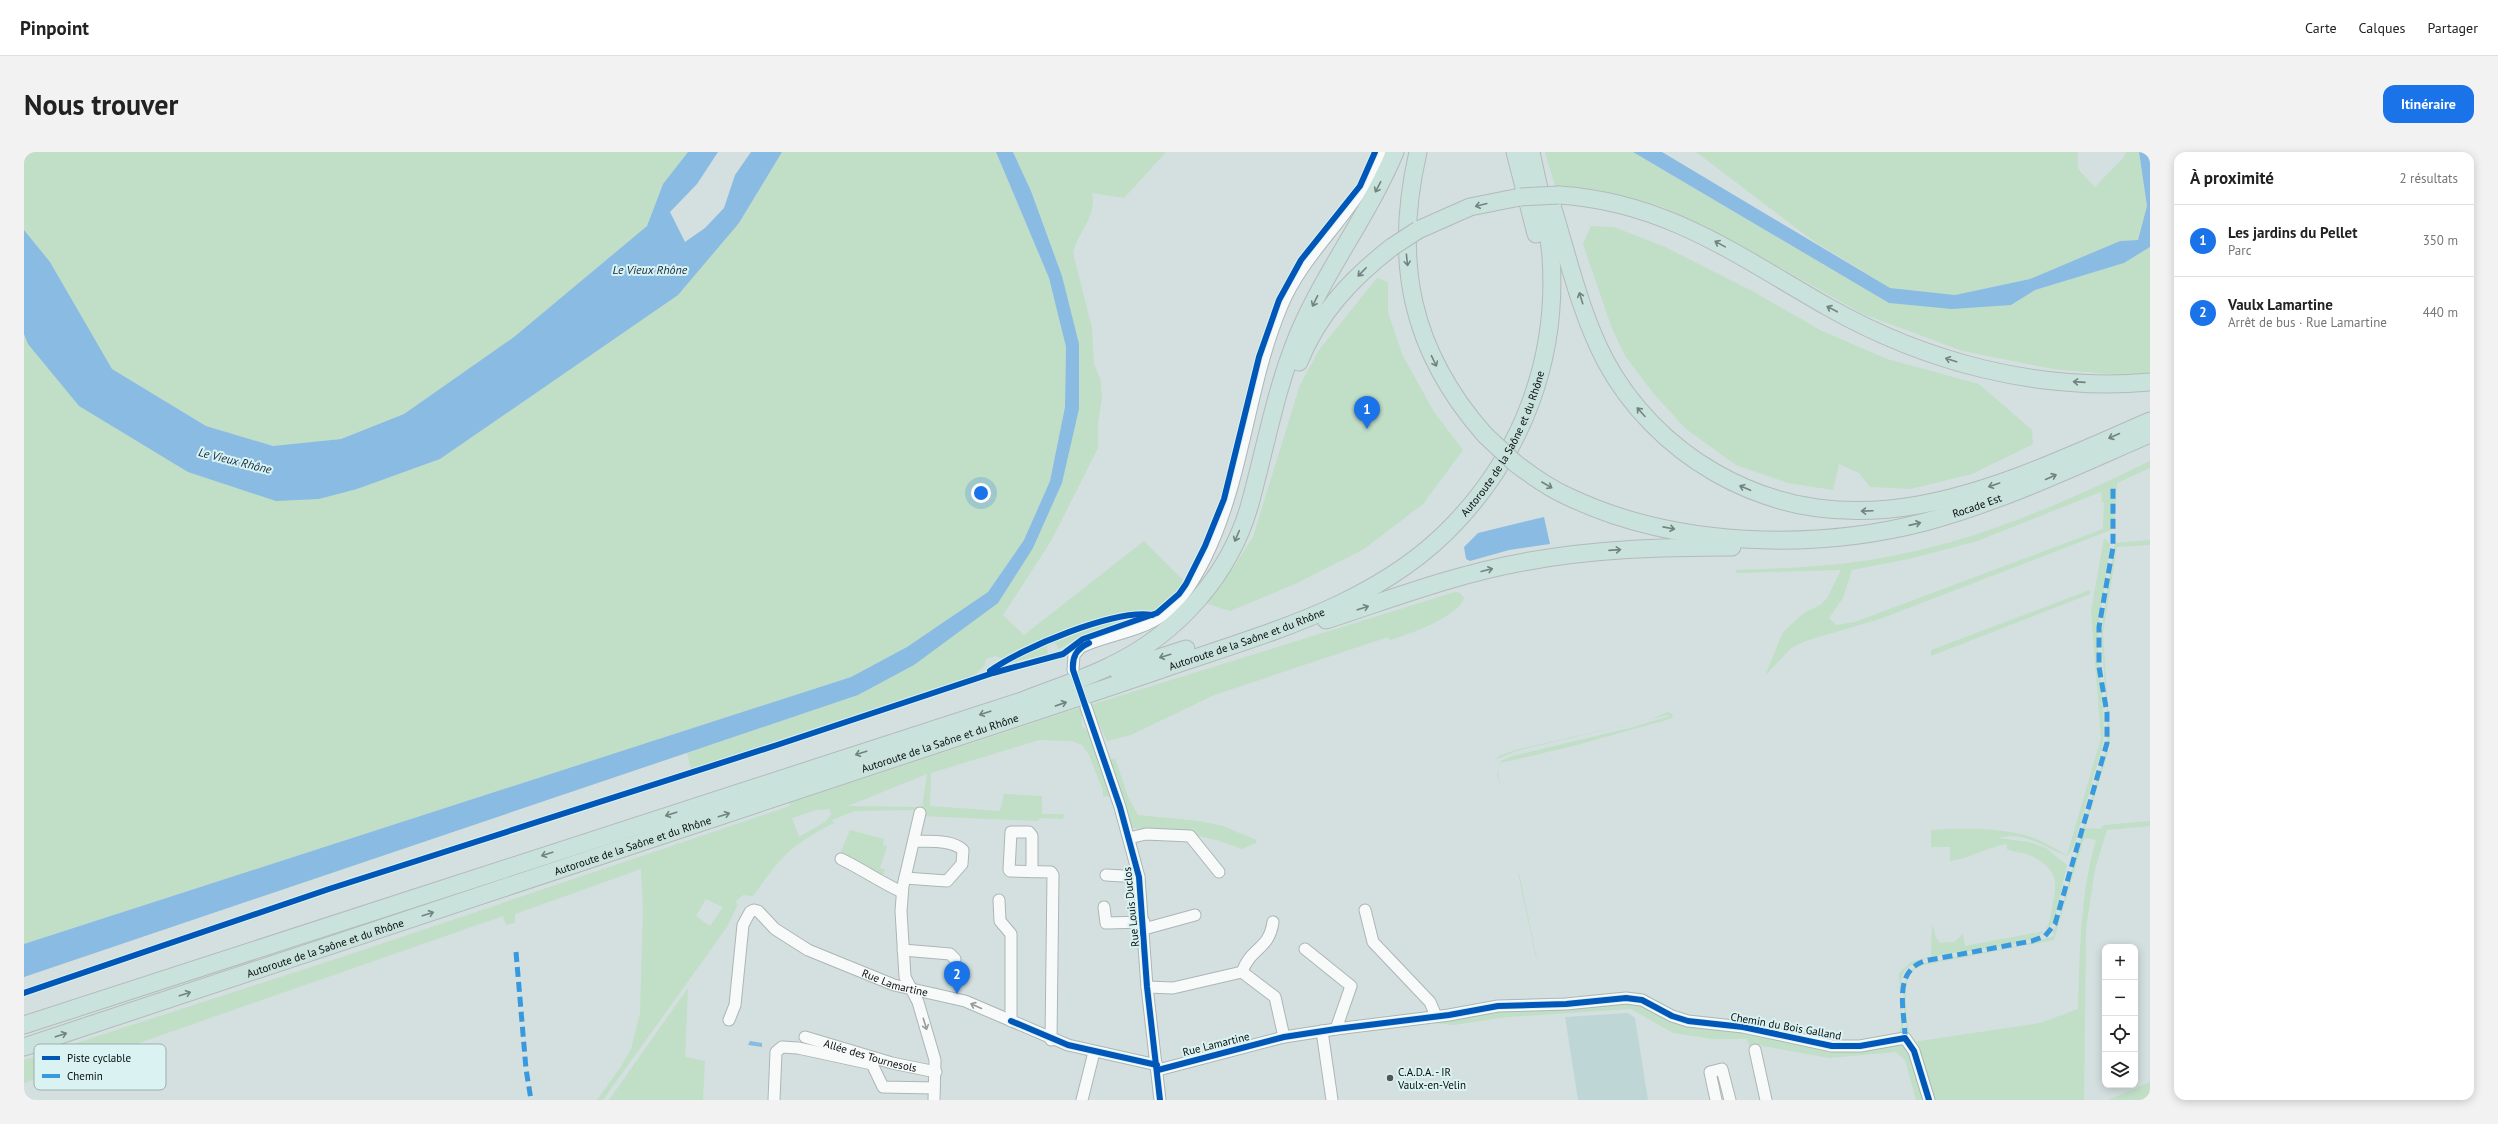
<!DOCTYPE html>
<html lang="fr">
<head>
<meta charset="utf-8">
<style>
	:root { --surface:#fff; --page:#f2f2f2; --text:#222; --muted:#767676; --line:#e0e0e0; --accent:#1a73e8 }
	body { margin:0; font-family:"PT Sans",sans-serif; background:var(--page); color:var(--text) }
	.controls { position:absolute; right:12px; bottom:12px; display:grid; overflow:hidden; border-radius:8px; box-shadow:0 2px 10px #0003 }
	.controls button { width:36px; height:36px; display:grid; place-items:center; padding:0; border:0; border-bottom:1px solid var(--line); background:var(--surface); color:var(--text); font:20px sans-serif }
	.you { position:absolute; left:957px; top:341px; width:14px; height:14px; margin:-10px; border:3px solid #fff; border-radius:50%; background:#1a73e8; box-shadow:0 0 0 6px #1a73e833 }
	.badge { display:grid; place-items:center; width:26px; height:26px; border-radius:50%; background:var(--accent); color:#fff; font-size:13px; font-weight:700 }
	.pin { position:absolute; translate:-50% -33px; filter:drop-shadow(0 1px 2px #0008) }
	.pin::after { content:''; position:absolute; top:21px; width:14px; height:12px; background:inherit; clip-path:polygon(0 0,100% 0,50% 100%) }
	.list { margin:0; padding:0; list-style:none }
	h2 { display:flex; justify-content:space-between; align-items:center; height:52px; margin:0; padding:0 16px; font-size:17px }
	h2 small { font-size:13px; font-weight:400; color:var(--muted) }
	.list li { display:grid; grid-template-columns:26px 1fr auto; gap:12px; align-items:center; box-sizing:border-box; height:72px; padding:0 16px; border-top:1px solid var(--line) }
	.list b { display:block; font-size:15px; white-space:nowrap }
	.list p { margin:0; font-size:13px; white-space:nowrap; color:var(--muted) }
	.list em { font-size:13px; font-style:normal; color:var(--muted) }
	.icon { flex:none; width:22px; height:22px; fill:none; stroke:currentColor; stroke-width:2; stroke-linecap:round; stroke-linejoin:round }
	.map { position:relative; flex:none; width:2126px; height:948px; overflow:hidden; border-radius:12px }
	header { display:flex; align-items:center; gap:24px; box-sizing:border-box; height:56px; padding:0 20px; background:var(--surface); border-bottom:1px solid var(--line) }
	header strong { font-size:19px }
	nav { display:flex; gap:22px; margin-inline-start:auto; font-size:14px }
	.intro { display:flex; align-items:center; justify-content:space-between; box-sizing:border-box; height:96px; padding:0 24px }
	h1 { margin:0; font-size:28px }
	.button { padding:10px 18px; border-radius:12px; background:var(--accent); color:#fff; font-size:14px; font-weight:700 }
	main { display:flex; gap:24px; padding:0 24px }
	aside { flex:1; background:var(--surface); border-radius:12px; box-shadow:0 2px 10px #0003 }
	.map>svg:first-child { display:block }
</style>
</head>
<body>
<header>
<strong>Pinpoint</strong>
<nav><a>Carte</a><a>Calques</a><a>Partager</a></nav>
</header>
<div class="intro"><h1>Nous trouver</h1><a class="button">Itinéraire</a></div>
<main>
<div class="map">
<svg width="2126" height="948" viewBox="0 0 2126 948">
	<rect width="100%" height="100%" fill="#d3e0df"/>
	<polygon fill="#bfd6d6" points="1604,861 1611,866 1624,948 1554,948 1541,865"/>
	<g fill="#c1dec7" fill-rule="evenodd">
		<polygon points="0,0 664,0 639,32 623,74 490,185 380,262 317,287 249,294 182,274 88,217 26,110 0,78"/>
		<polygon points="758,0 972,0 1025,126 1042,195 1041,255 1026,329 1000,388 964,440 883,495 827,525 0,792 0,182 5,192 295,347 333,337 416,307 715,71"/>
		<path d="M 989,0 L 1142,0 L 1100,46 L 1068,41 C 1073,65 1054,79 1049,101 L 1068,176 L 1070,212 L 1076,226 L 1078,245 L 1074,271 L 1074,296 L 1027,389 L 979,463 L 1000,483 L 1120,389 L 1160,429 C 1129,472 1100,467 1056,485 C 1049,488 1042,494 1035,497 L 1031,491 L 1023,494 L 1024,502 L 985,511 L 972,504 L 962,507 L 961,513 L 950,524 L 667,617 L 663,601 L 834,543 L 890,513 L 1009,396 L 1038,331 L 1055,257 L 1038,124 L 1007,39 Z"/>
		<polygon points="1521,0 1609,0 1865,151 1987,153 2011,138 2100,111 2126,95 2126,221 2095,223 2029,217 1939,199 1839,162 1680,73 1636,54 1575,38 1531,34"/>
		<polygon points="1672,0 2054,0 2054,17 2071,35 2099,6 2102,0 2115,0 2123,54 2115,88 2096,89 2006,127 1931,143 1866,136 1788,88"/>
		<polygon points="1567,74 1590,75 1641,95 1730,140 1796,178 1863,207 1955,232 2008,278 2009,292 1948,322 1886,337 1846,335 1835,321 1815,312 1809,338 1764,331 1712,313 1662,277 1630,242 1601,204 1587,174 1559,92"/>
		<polygon points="1353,126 1364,130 1364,161 1379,204 1410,260 1439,298 1399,352 1340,397 1273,431 1206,459 1181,451 1209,416 1229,385 1276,233 1295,198"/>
		<path d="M 2126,309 L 2126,316 L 2093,331 L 2090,374 L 2087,378 L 1856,467 L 1781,489 L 1767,496 L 1741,524 L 1759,480 L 1780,461 L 1796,453 L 1803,446 L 1817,418 L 1712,421 L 1712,418 C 1761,416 1809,415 1857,406 C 1952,390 2040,351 2126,309 ZM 2077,340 L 2078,351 L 2080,350 L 2079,377 L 1831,470 L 1812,473 L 1805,466 L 1819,446 L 1828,418 L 1889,406 L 1953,389 Z"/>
		<path d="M 2080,386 L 2086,392 C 2084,425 2075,456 2074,489 C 2074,523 2082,557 2079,592 L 2050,694 L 2043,704 C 2018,695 2002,679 1974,686 L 2005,690 L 2022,696 L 2043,713 L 2031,766 C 2011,812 1891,786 1878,825 C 1873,841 1879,861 1879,877 L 1877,882 L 1873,883 L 1877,875 L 1875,821 L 1887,810 L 1907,804 L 1908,771 L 1912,786 L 1916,791 L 1930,790 L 1939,782 L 1941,794 L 2021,779 C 2026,771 2027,764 2028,755 C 2034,730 2034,718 2008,704 C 2000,700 1991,701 1983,697 L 1982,692 C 1962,696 1946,706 1926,709 L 1926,695 L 1907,695 L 1907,678 C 1941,676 1978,675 2010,686 C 2022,690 2032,698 2043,703 L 2077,586 L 2067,459 Z"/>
		<path d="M 2126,388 L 2126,393 L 2093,395 L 2079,482 L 2086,585 L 2083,604 L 2061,676 L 2076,677 L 2080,673 L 2126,669 L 2126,674 L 2083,678 L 2071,717 L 2062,777 L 2060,948 L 1907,948 C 1897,920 1858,831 1895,812 L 1998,793 L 2030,784 L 2029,780 L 2035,767 L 2062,664 L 2083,595 L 2083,562 L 2077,481 L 2090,395 L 2091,391 ZM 2060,686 L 2072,688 C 2056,743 2056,800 2054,857 L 2016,871 L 1889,890 C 1882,879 1879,836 1885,824 C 1888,818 1894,815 1900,813 L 2030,788 Z"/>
		<polygon points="2066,438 2066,442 1907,504 1907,498"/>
		<path d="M 1431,440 L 1436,441 L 1440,446 C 1435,464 1384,483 1366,488 L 1364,485 L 1190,543 L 1107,583 L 1083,589 L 1066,553 Z"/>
		<path d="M 1058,555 L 1058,574 L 1065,581 L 1087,645 L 1079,644 L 1079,639 L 1065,603 L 1058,593 L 1048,589 L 1015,588 L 907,621 L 906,654 L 976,659 L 980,642 L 1018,644 L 1018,662 L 1038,662 L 1040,663 L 1039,667 L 1018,666 L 1013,669 L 897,664 L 903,622 L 824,654 L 893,655 L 893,658 L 831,659 L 808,668 L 810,671 C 766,693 757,705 729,744 L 719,743 L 711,750 L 714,752 L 703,775 L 579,948 L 573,948 L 598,913 L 607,897 L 616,862 L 619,759 L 617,717 L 491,762 L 491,771 L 482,773 L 479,764 L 0,931 L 0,908 L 327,802 L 766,654 L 765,651 ZM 806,657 L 807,663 L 801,670 L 775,685 L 768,666 L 792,658 ZM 682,747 L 699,755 L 686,774 L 672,764 Z"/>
		<polygon points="1644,560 1648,562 1649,566 1549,594 1476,611 1474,619 1476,636 1493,715 1473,622 1477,609 1488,604 1610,575 1646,564 1644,563 1492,599 1471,608 1475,604 1491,598 1627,567"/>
		<path d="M 1091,606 L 1104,645 L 1114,663 L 1175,669 L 1199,674 L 1232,688 L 1232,691 L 1218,697 C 1182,682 1145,679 1106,676 L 1083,609 Z"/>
		<polygon points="826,678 860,687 859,693 863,694 856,716 861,718 859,723 815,704"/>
		<polygon points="1494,721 1495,721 1514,812 1511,801"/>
		<polygon points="664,836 661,905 681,909 679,948 585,948"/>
		<polygon points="1604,848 1687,875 1765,888 1879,893 1884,896 1901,948 1892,948 1881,908 1872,900 1805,906 1734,893 1725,894 1723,887 1689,887 1649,881 1607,857 1483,865 1430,873 1408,871 1467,857"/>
		<polygon points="2126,930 2126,948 2083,948 2084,948"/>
	</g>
	<g fill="#8abbe3">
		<polygon points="664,0 694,0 673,32 646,60 661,90 681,76 700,56 711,23 727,0 758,0 715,71 654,143 416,307 333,337 295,347 252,349 164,320 55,254 4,192 0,182 0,78 26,110 88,217 182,274 249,294 317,287 380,262 490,185 623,74 639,32"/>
		<polygon points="972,0 989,0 1007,39 1038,124 1055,192 1055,257 1038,331 1009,396 974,451 890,513 834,543 0,825 0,792 827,525 883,495 964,440 1000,388 1026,329 1041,255 1042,195 1025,126"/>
		<polygon points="1609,0 1638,0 1866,136 1931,143 2006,127 2096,89 2114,88 2123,54 2115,0 2126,0 2126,95 2100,111 2011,138 1987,153 1928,157 1865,151"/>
		<polygon points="1520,365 1526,392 1485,398 1446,409 1442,407 1440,395 1454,381"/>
		<polygon points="726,889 738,891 738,895 724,893"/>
	</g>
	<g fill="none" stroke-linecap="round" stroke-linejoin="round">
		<defs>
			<g id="minor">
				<path d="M 1049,518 L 1050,503 L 1057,495 C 1083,483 1116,480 1139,463 C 1159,448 1171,427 1182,405 C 1221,325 1224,235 1258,154 C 1282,96 1336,59 1356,0"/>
				<polyline points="1062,555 1096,655 1115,725 1123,835 1136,948"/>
				<polyline points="896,661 879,734 877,759 881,825 894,850 911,908 910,948"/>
				<polyline points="1105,686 1122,682 1166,684 1195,720"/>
				<path d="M 817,707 C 838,717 856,730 878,740"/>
				<polyline points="1008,720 1008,684 1005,680 987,680 985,718 986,719 1027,720 1029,723 1027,888"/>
				<polyline points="1082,723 1115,725"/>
				<path d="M 881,726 L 923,729 L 938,712 L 939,698 C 927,687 905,690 890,689"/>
				<polyline points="975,748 976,769 987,782 987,869"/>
				<polyline points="1080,755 1082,771 1120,770"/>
				<polyline points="1341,758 1349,790 1406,850 1412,864"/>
				<polyline points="1120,777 1171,763"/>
				<polyline points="1281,797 1327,834 1312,877"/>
				<polyline points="879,798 926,802 931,807"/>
				<path d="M 1218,820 C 1227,795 1245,798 1249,770"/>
				<polyline points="1123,835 1149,836 1218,820 1251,845 1260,885"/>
				<path id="s1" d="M 705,868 L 711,853 L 719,773 L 726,760 L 730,758 L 734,759 L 751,777 L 784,798 L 870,833 L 941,849 L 1044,893 L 1133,913"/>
				<polyline points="1298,879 1308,948"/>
				<path id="s2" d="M 781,885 L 868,911 L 912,920"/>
				<polyline points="1731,898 1742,948"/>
				<polyline points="1134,918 1260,885 1312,877 1425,863 1474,854 1542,852 1602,846 1618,848 1648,864 1664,869 1719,875 1808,894 1836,894 1881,886 1890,899 1905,948"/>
				<polyline points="750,948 752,900 758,895 774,896 848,912 859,935 910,936"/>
				<polyline points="1058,948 1070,900"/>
				<polyline points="1692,948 1686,920 1698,917 1706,948"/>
			</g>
			<g id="highway">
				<path d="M 1394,0 C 1369,109 1386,198 1461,283"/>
				<polyline points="1491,0 1512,82"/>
				<path d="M 1535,43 C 1643,50 1714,104 1804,155 C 1901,210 2014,240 2126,230"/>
				<path d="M 1526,47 C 1543,101 1555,158 1581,208 C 1606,255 1645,294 1690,320 C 1839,406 1985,330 2126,269"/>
				<polyline points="1394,78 1446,55 1496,45"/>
				<path d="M 1275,210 C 1294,162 1328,126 1368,95"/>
				<path id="s3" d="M 1491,311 C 1508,324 1525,336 1545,345 C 1650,395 1789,399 1901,370 C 1979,349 2052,314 2126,282"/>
				<path d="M 1302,468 C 1367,447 1432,422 1500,410 C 1568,397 1638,395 1708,395"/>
				<polyline points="1094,519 1162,497"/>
				<path d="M 0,873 L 998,549 C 1027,537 1058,528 1086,514 C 1154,482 1208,421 1227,348 C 1242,293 1252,236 1274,183 C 1301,119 1344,64 1371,0"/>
				<path id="s4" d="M 0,895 C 295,799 589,700 883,602 C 972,572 1061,544 1150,513 C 1250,479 1358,450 1432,370 C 1500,298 1534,204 1527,105 C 1524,70 1514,34 1507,0"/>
			</g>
		</defs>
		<use href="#minor" stroke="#acb6b5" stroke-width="13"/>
		<use href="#highway" stroke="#b4baba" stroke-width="19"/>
		<use href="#minor" stroke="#f8fafa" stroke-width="11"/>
		<use href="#highway" stroke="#cae2dc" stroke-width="17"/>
		<defs>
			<g id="highway-bridge">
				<polyline points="1496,45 1535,43"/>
				<polyline points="1368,95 1394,78"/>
				<polyline points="1461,283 1491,311"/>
			</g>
		</defs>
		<use href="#highway-bridge" stroke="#b4baba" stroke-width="19" stroke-linecap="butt"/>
		<use href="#highway-bridge" stroke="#cae2dc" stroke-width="17"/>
		<g stroke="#3999de" stroke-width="5" stroke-dasharray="10 5" stroke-linecap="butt">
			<polyline points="492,800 502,917 507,948"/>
			<path d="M 1881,886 C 1881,859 1868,821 1900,809 L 2008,789 L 2021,784 L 2031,772 L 2083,591 L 2083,561 L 2075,515 L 2075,475 L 2089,395 L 2089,335"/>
		</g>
		<defs>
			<g id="cycleway">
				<path d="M 1065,491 C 1052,497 1048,505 1049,518 L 1096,655 L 1115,725 L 1123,835 L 1136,948"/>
				<path d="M 966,519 C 997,496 1091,457 1128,463"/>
				<polyline points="0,841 305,737 753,593 969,521 1039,502 1059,487 1133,461 1155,442 1162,432 1181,394 1200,347 1235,205 1255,148 1277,108 1336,34 1351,0"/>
				<polyline points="987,869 1044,893 1133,913"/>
				<polyline points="1134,918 1260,885 1312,877 1425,863 1474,854 1542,852 1602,846 1618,848 1648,864 1664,869 1719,875 1808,894 1836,894 1881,886 1890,899 1905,948"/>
			</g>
		</defs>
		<use href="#cycleway" stroke="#dbf2f2" stroke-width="8"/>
		<use href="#cycleway" stroke="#0057b8" stroke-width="6"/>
	</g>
	<defs><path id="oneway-shaft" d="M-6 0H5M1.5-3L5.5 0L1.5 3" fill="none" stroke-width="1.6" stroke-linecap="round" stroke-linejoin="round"/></defs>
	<g stroke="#72827f">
		<use href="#oneway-shaft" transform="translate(1354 35) rotate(117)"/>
		<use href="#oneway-shaft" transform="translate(1457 53) rotate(166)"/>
		<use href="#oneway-shaft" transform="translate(1696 92) rotate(-151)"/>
		<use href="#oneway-shaft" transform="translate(1383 108) rotate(84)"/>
		<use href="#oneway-shaft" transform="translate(1338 120) rotate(134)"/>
		<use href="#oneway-shaft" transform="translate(1557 146) rotate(-107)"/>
		<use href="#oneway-shaft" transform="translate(1291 149) rotate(116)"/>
		<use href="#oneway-shaft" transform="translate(1808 157) rotate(-152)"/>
		<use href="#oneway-shaft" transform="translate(1927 208) rotate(-162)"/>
		<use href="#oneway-shaft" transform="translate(1410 209) rotate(64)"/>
		<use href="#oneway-shaft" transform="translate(2055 230) rotate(-176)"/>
		<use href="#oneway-shaft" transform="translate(1617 260) rotate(-132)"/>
		<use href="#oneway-shaft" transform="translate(2090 284) rotate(156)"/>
		<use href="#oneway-shaft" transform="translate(2027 325) rotate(-24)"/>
		<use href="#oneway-shaft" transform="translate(1523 333) rotate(30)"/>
		<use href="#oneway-shaft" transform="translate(1970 333) rotate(161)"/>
		<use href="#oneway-shaft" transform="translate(1721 336) rotate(-157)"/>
		<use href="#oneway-shaft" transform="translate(1843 359) rotate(178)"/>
		<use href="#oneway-shaft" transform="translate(1891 372) rotate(-13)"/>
		<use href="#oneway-shaft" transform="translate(1645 376) rotate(11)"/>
		<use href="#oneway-shaft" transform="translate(1213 384) rotate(113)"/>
		<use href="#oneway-shaft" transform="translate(1591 398) rotate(-4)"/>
		<use href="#oneway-shaft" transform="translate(1463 418) rotate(-14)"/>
		<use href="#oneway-shaft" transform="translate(1339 456) rotate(-18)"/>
		<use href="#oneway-shaft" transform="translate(1141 504) rotate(163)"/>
		<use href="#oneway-shaft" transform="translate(1037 552) rotate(-19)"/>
		<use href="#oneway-shaft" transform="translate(961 561) rotate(162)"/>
		<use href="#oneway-shaft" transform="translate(837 601) rotate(162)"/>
		<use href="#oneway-shaft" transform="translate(647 662) rotate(162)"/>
		<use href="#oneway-shaft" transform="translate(700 663) rotate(-18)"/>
		<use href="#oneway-shaft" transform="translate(523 702) rotate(162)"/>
		<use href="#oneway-shaft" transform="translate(404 762) rotate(-18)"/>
		<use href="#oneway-shaft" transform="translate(161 842) rotate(-18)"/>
		<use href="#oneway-shaft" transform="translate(37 883) rotate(-18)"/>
	</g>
	<g stroke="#979b9b">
		<use href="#oneway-shaft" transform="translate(952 854) rotate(-156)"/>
		<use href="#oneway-shaft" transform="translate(901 872) rotate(73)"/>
	</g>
	<circle fill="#4e5756" stroke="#dbf2f2" stroke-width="1.5" cx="1366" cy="926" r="4"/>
	<g text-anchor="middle" stroke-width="4" stroke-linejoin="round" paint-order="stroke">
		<g font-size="11" fill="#060d0d" stroke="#dbf2f2">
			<text dy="4" stroke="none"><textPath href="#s4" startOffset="1624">Autoroute de la Saône et du Rhône</textPath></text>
			<text dy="4" stroke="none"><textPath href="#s3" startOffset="482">Rocade Est</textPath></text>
			<text dy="4" stroke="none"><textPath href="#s4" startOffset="1289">Autoroute de la Saône et du Rhône</textPath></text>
			<text dy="4" stroke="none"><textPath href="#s4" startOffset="965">Autoroute de la Saône et du Rhône</textPath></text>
			<text dy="4" stroke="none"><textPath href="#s4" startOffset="641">Autoroute de la Saône et du Rhône</textPath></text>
			<text transform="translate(1107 755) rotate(-96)" y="4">Rue Louis Duclos</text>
			<text dy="4" stroke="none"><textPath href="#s4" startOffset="317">Autoroute de la Saône et du Rhône</textPath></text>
			<text dy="4" stroke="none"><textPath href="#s1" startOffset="277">Rue Lamartine</textPath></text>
			<text transform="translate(1762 874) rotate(10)" y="4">Chemin du Bois Galland</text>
			<text transform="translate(1192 892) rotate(-14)" y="4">Rue Lamartine</text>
			<text dy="4" stroke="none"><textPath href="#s2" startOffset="68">Allée des Tournesols</textPath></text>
		</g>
		<g font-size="11" fill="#060d0d" stroke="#dbf2f2" text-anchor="start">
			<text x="1374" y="924">C.A.D.A. - IR<tspan x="1374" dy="13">Vaulx-en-Velin</tspan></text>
		</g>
		<g font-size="12" font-style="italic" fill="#0f2b43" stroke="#dbf2f2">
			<text x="626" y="122">Le Vieux Rhône</text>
			<text transform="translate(211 309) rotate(14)" y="4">Le Vieux Rhône</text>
		</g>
	</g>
	<rect x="10" y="892" width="132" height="46" rx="6" fill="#dbf2f2" stroke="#9badad" stroke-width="1"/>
	<rect x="18" y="904" width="18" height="4" fill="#0057b8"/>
	<rect x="18" y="922" width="18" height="4" fill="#3999de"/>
	<g font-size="11" fill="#060d0d">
		<text x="43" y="910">Piste cyclable</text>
		<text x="43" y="928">Chemin</text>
	</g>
</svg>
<div class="controls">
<button>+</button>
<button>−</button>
<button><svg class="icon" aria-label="locate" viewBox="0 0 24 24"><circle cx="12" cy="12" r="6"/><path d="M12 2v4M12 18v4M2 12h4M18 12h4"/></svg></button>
<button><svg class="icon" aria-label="layers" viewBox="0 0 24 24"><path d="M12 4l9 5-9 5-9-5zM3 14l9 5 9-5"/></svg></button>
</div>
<div class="you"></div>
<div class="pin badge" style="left:1343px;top:277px">1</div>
<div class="pin badge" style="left:933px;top:842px">2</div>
</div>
<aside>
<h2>À proximité<small>2 résultats</small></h2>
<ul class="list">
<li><span class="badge">1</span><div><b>Les jardins du Pellet</b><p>Parc</p></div><em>350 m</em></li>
<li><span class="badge">2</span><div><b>Vaulx Lamartine</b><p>Arrêt de bus · Rue Lamartine</p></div><em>440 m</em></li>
</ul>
</aside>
</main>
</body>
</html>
